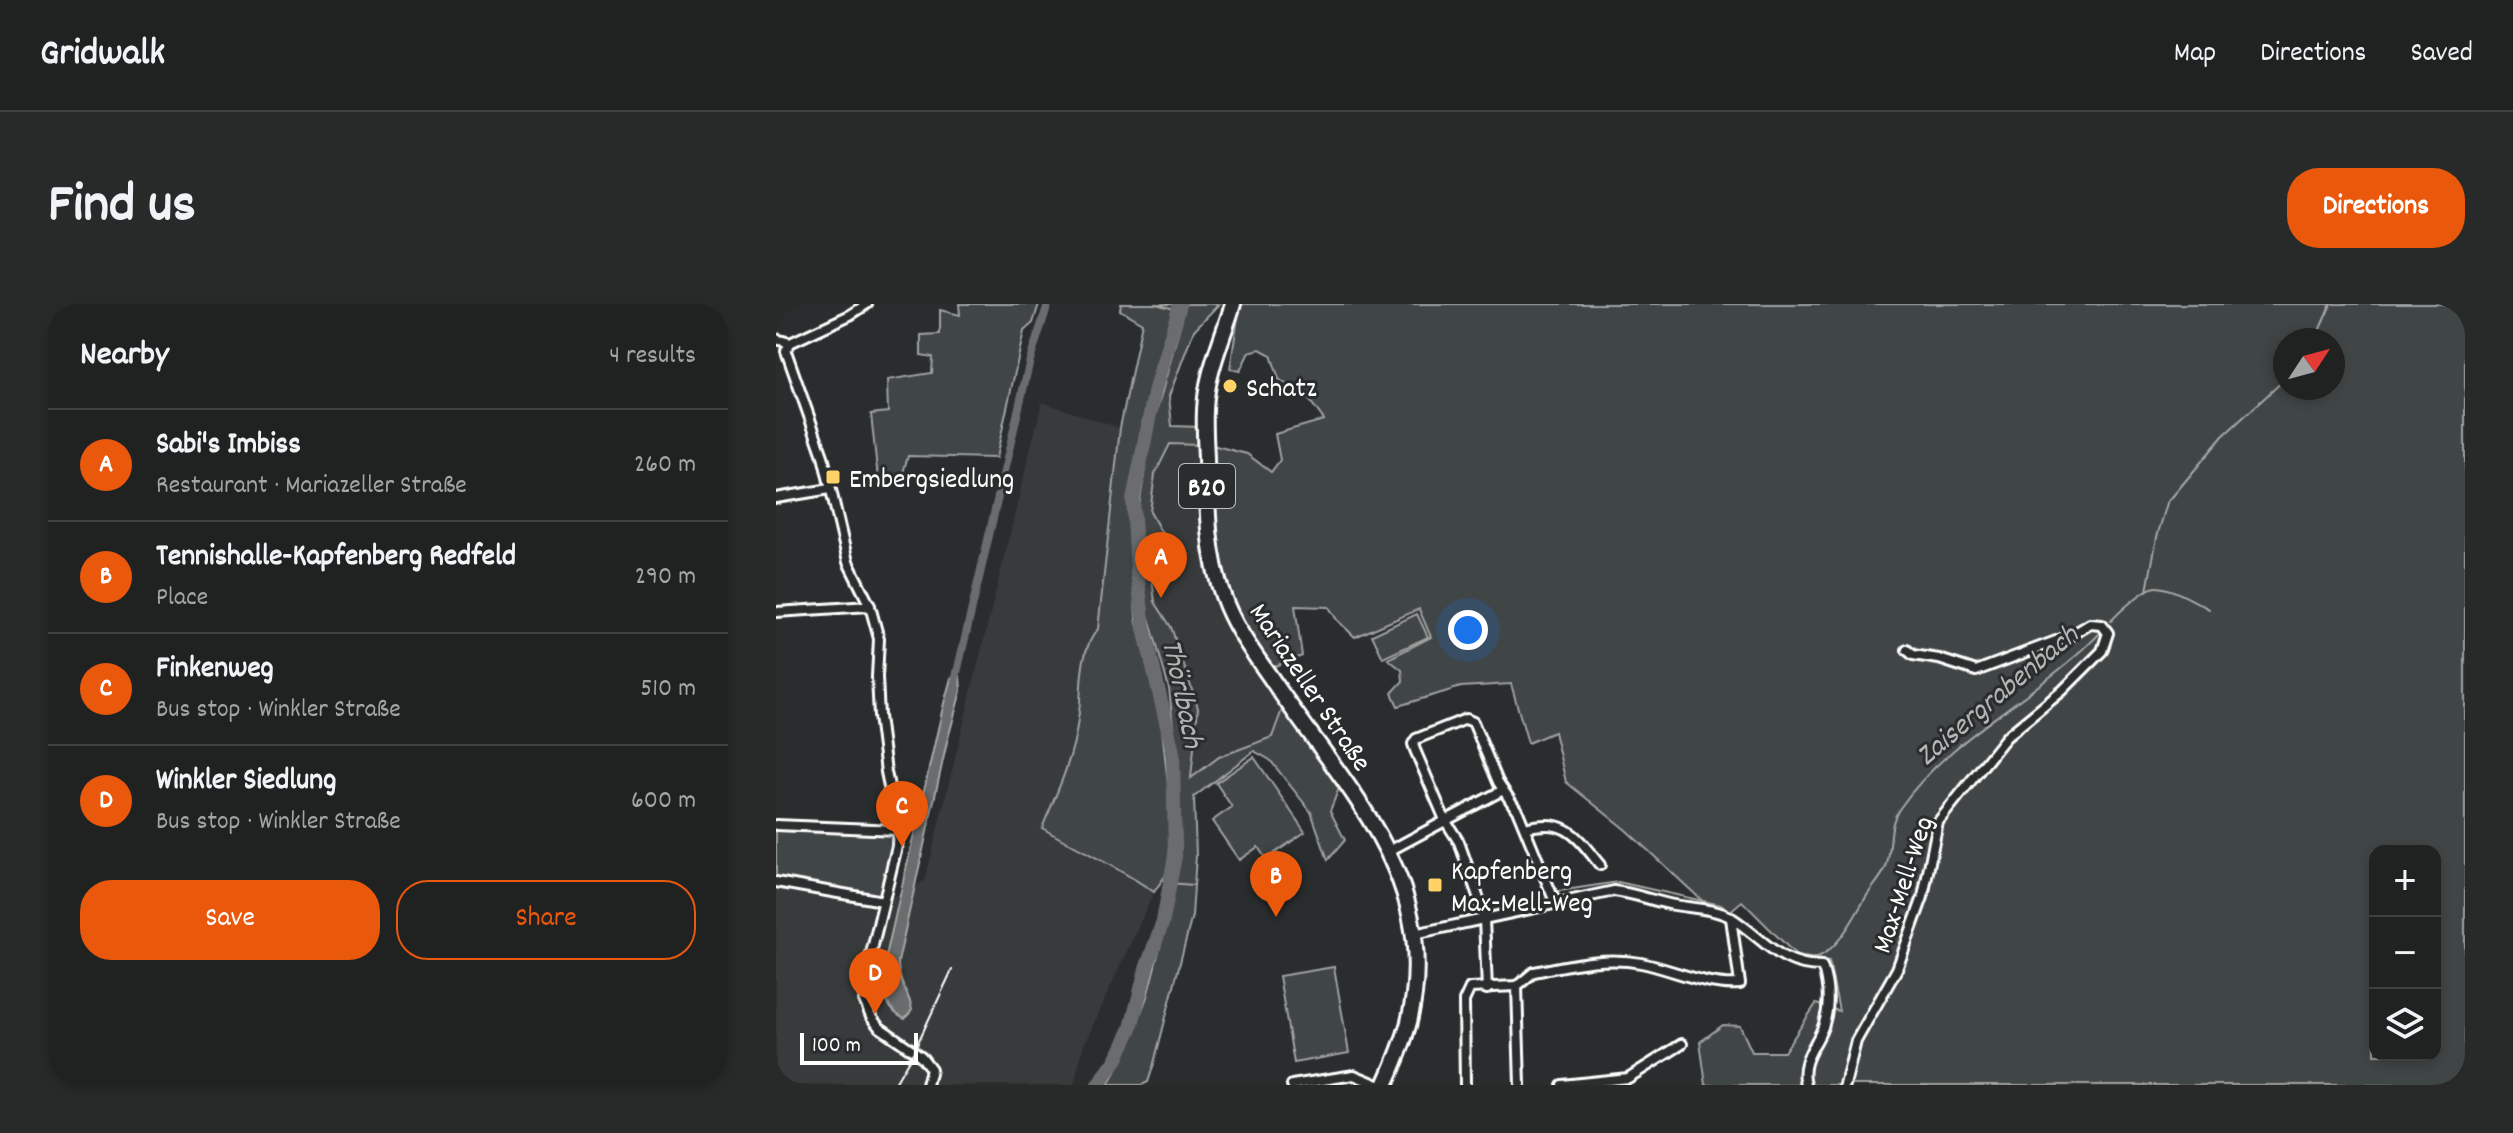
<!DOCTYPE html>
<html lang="en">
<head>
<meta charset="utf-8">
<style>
	:root { --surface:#202222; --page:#282a2a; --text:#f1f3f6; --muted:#a2a4a5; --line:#3d3f40; --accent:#ea580c }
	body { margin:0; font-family:Dekko,sans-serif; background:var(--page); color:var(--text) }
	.controls { position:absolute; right:24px; bottom:24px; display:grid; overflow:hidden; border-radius:16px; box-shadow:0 4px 12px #0003 }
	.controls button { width:72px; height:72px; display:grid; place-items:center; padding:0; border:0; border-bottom:2px solid var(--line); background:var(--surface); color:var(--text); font:40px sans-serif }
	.compass { position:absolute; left:1497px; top:24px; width:72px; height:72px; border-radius:50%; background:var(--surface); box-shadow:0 4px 12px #0003; rotate:54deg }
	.scale { position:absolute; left:24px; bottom:20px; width:118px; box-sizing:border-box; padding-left:8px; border:4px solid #fff; border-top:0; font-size:22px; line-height:28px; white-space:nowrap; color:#fff; -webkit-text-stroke:6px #2a2d2e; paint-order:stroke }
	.you { position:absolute; left:692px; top:326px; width:28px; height:28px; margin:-20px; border:6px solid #fff; border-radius:50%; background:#1a73e8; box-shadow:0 0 0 12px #1a73e833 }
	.badge { display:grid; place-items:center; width:52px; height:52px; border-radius:50%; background:var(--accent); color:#fff; font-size:26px; font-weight:700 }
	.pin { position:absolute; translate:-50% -66px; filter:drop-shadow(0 2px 4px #0008) }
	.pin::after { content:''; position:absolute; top:42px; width:28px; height:24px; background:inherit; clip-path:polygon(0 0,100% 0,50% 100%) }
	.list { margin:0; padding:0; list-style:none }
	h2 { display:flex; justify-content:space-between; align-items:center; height:104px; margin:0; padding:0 32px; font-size:34px }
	h2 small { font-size:26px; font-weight:400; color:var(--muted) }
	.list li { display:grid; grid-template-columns:52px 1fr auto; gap:24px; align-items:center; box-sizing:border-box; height:112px; padding:0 32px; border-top:2px solid var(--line) }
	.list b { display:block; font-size:30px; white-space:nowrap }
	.list p { margin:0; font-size:26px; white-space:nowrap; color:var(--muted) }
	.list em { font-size:26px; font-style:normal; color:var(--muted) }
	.actions { display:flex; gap:16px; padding:24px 32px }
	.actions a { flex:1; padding:18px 0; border:2px solid var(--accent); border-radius:32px; text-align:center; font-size:28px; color:var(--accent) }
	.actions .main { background:var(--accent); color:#fff }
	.icon { flex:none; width:44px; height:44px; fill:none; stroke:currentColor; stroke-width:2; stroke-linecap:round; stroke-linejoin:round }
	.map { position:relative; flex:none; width:1689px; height:781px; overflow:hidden; border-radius:32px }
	header { display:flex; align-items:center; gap:48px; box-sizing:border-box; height:112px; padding:0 40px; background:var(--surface); border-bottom:2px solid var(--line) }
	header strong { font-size:38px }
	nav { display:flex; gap:44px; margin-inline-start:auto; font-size:28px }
	.intro { display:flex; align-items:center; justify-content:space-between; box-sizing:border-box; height:192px; padding:0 48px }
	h1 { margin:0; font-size:56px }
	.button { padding:20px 36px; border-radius:32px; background:var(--accent); color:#fff; font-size:28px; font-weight:700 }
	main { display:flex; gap:48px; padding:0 48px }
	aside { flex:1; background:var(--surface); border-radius:32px; box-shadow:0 4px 12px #0003 }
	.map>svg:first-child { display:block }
</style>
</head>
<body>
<header>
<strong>Gridwalk</strong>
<nav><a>Map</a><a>Directions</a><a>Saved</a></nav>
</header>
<div class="intro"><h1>Find us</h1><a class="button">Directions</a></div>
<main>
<aside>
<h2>Nearby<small>4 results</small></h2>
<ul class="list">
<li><span class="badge">A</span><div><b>Sabi's Imbiss</b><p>Restaurant · Mariazeller Straße</p></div><em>260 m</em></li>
<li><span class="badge">B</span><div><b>Tennishalle-Kapfenberg Redfeld</b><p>Place</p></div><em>290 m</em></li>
<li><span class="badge">C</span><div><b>Finkenweg</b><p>Bus stop · Winkler Straße</p></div><em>510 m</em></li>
<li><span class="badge">D</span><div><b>Winkler Siedlung</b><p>Bus stop · Winkler Straße</p></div><em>600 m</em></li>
</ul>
<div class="actions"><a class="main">Save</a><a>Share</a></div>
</aside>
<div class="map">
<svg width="1689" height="781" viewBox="0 0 1689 781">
	<rect width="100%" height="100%" fill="#2a2d2e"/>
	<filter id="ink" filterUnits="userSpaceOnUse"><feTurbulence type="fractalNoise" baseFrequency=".0125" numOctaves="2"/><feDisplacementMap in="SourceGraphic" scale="16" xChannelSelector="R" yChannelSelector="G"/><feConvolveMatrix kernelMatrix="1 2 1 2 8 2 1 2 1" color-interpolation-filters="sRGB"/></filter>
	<g filter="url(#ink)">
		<g fill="#373a3b">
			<polygon points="266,98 344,124 322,325 317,331 302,394 303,414 287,475 266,524 312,551 357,573 378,588 307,743 298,781 0,781 0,581 102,600 149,577"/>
			<polygon points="394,140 423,141 437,275 507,403 496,433 481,437 443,453 415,475 422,403 395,323 379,299 373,250 389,235 374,208 379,170"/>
		</g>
		<g fill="#414445" stroke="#a0a2a2" stroke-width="2" fill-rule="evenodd">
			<polygon points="183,0 263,0 257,19 248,27 220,154 132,152 126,172 102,175 95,110 112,108 111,76 156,69 157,53 145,51 145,31 164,30 164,6 184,11"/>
			<path d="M 345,0 L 398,0 L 365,124 L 353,196 L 360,315 L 386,425 L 394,500 L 393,566 L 378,588 C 343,563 303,546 266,524 C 281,489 297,454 302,416 C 307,387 301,349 322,325 L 344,124 L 366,19 L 344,6 Z"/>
			<polygon points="410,0 443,0 418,26 393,92 396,122 424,123 423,141 394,140 379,170 374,208 389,235 373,250 379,298 395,323 422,404 415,474 443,453 496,433 507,403 563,484 554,507 569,536 552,556 535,508 494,456 478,447 418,493 420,552 416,612 377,763 372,778 366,781 332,781 347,755 371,693 395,601 405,551 402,468 393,385 365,285 362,209 375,128"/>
			<path d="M 464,0 L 1689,0 L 1689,781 L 930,781 L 924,738 L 947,721 L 964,722 L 976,748 L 1008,748 L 1040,700 L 1063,707 L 1053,657 L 1021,652 L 966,597 L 953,608 L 933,603 L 850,526 L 790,478 L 778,428 L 752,439 L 735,380 L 685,383 L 622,402 L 616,389 L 627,377 L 626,366 L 612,355 L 655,333 L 643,305 L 579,333 L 561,316 L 553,303 L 519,302 L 526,352 L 496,363 C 480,340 462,316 453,288 C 437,243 438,189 436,141 L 471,150 L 495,168 L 504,156 L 499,130 L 548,116 L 534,97 L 503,75 L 495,51 L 484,45 L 473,48 L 464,67 L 454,65 ZM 1509,36 L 1557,36 L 1557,84 L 1509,84 ZM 1599,547 L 1659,547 L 1659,751 L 1599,751 Z"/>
			<polygon points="641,310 652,333 607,354 596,331"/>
			<polygon points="478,453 529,528 490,555 482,543 463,556 436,517 456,503 440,479"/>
			<polygon points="0,525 115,528 115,548 103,591 0,574"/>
			<polygon points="558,663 573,749 518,759 503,672"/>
		</g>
		<path fill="#6a6c6d" stroke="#a6a7a7" stroke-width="2" d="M 181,368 L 184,372 L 185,387 L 171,438 L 122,658 C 122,680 133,687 136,706 L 129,715 C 111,707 108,692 105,674 L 167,403 L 175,374 Z"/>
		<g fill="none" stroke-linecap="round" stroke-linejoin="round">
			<g stroke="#a6a7a7" stroke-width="2">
				<polyline points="380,0 402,6"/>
				<polyline points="1539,36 1555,0"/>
				<polyline points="1371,287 1381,233 1391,199 1447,132 1509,75"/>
				<path d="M 1335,317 C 1342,309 1370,283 1380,283 C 1395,283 1420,298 1433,305"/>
				<polyline points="394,579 417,581"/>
				<polyline points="783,587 842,578 945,601 963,615"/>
				<polyline points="981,628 1008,648"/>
				<path d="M 1028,656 C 1058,656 1077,615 1090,593 C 1096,583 1105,575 1110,563 C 1117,543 1111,522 1124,504 C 1176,429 1265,392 1327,326"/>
			</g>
			<polyline stroke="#6a6c6d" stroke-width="8" points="179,377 254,56 272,0"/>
			<polyline stroke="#6a6c6d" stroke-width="14" points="322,781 340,756 355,724 370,665 387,617 399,551 397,448 368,323 361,268 357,196 379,85 404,0"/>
			<defs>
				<g id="street">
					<polyline points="91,0 74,11 14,39 10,47 47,152 72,258 94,302 103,335 101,373 103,412 110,468 122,526 121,542 92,662 88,696 95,713 103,723 145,752 155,765 151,781"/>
					<polyline points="0,35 14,39"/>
					<polyline points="0,194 54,185"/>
					<polyline points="0,308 94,302"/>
					<polyline points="0,521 122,526"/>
					<path d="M 749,524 C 791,513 801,533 824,561"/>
					<polyline points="613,547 727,486"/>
					<polyline points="0,578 107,597"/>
					<path d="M 638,630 L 838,587 C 857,589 874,596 893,600 C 911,604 938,604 954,613 C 988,634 1002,662 1046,662 C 1053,682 1054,700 1048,720 C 1041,742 1023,756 1030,781"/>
					<polyline points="711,685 708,615 704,598 683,538 669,516 639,446 637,440 640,435 690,415 697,418 722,478 742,508 779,598"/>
					<polyline points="516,781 578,771 602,781"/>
					<polyline points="689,781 688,697 694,684 741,682"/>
					<path d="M 744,781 L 741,682 L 758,668 C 793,661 829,652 865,659 C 896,665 931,683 964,680 L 955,614"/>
					<polyline points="786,781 852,774 906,740"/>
					<polyline points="1069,781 1080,737 1121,665 1147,593 1162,518 1230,433 1286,387 1326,347 1332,329 1326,321 1314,320 1296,331 1200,367 1163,355 1137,351 1131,346"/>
				</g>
				<path id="primary" d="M 457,0 C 449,27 437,54 432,81 C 427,105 429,130 430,154 C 431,200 431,249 447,292 C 459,327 483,356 503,386 C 575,490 666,581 633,718 C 627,740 618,761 609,781"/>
			</defs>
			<use href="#street" stroke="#fff" stroke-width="14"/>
			<use href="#primary" stroke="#fff" stroke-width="20"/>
			<use href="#street" stroke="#2a2d2e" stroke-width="8"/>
			<use href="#primary" stroke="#2a2d2e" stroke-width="14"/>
			<polyline stroke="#fff" stroke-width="2" points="118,781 138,747 176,666"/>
		</g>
	</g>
	<g fill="#ffd166" stroke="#2a2d2e" stroke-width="3">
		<circle cx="454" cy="82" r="8"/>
		<rect x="49" y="165" width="16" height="16" rx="4"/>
		<rect x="651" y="573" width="16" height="16" rx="4"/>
	</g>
	<g text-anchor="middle" stroke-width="6" stroke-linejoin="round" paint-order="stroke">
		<rect fill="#2a2d2e" stroke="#bfc0c0" stroke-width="2" x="403" y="160" width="56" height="44" rx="6"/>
		<g font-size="26" font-weight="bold" fill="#fff">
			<text x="431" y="191">B20</text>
		</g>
		<g font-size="28" fill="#fff" stroke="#2a2d2e" text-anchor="start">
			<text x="470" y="92">Schatz</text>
			<text x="73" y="183">Embergsiedlung</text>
			<text x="675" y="575">Kapfenberg<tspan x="675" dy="32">Max-Mell-Weg</tspan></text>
		</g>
		<g font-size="28" fill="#fff" stroke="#2a2d2e">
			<text transform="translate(536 382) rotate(56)" y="10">Mariazeller Straße</text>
			<text transform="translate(1125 580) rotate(-72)" y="10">Max-Mell-Weg</text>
		</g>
		<g font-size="30" font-style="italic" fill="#b4b6b6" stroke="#2a2d2e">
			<text transform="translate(408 389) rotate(78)" y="10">Thörlbach</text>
			<text transform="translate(1220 390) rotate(-40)" y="10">Zaisergrabenbach</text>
		</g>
	</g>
</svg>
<div class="controls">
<button>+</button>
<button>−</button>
<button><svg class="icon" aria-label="layers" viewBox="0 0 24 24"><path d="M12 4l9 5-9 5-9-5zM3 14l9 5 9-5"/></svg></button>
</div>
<svg class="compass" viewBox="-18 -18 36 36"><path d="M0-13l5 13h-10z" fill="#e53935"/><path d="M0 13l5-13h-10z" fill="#a2a4a5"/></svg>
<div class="scale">100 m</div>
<div class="you"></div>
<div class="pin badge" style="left:385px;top:294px">A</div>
<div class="pin badge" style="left:500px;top:613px">B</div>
<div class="pin badge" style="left:126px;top:543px">C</div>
<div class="pin badge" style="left:99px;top:710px">D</div>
</div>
</main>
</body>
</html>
